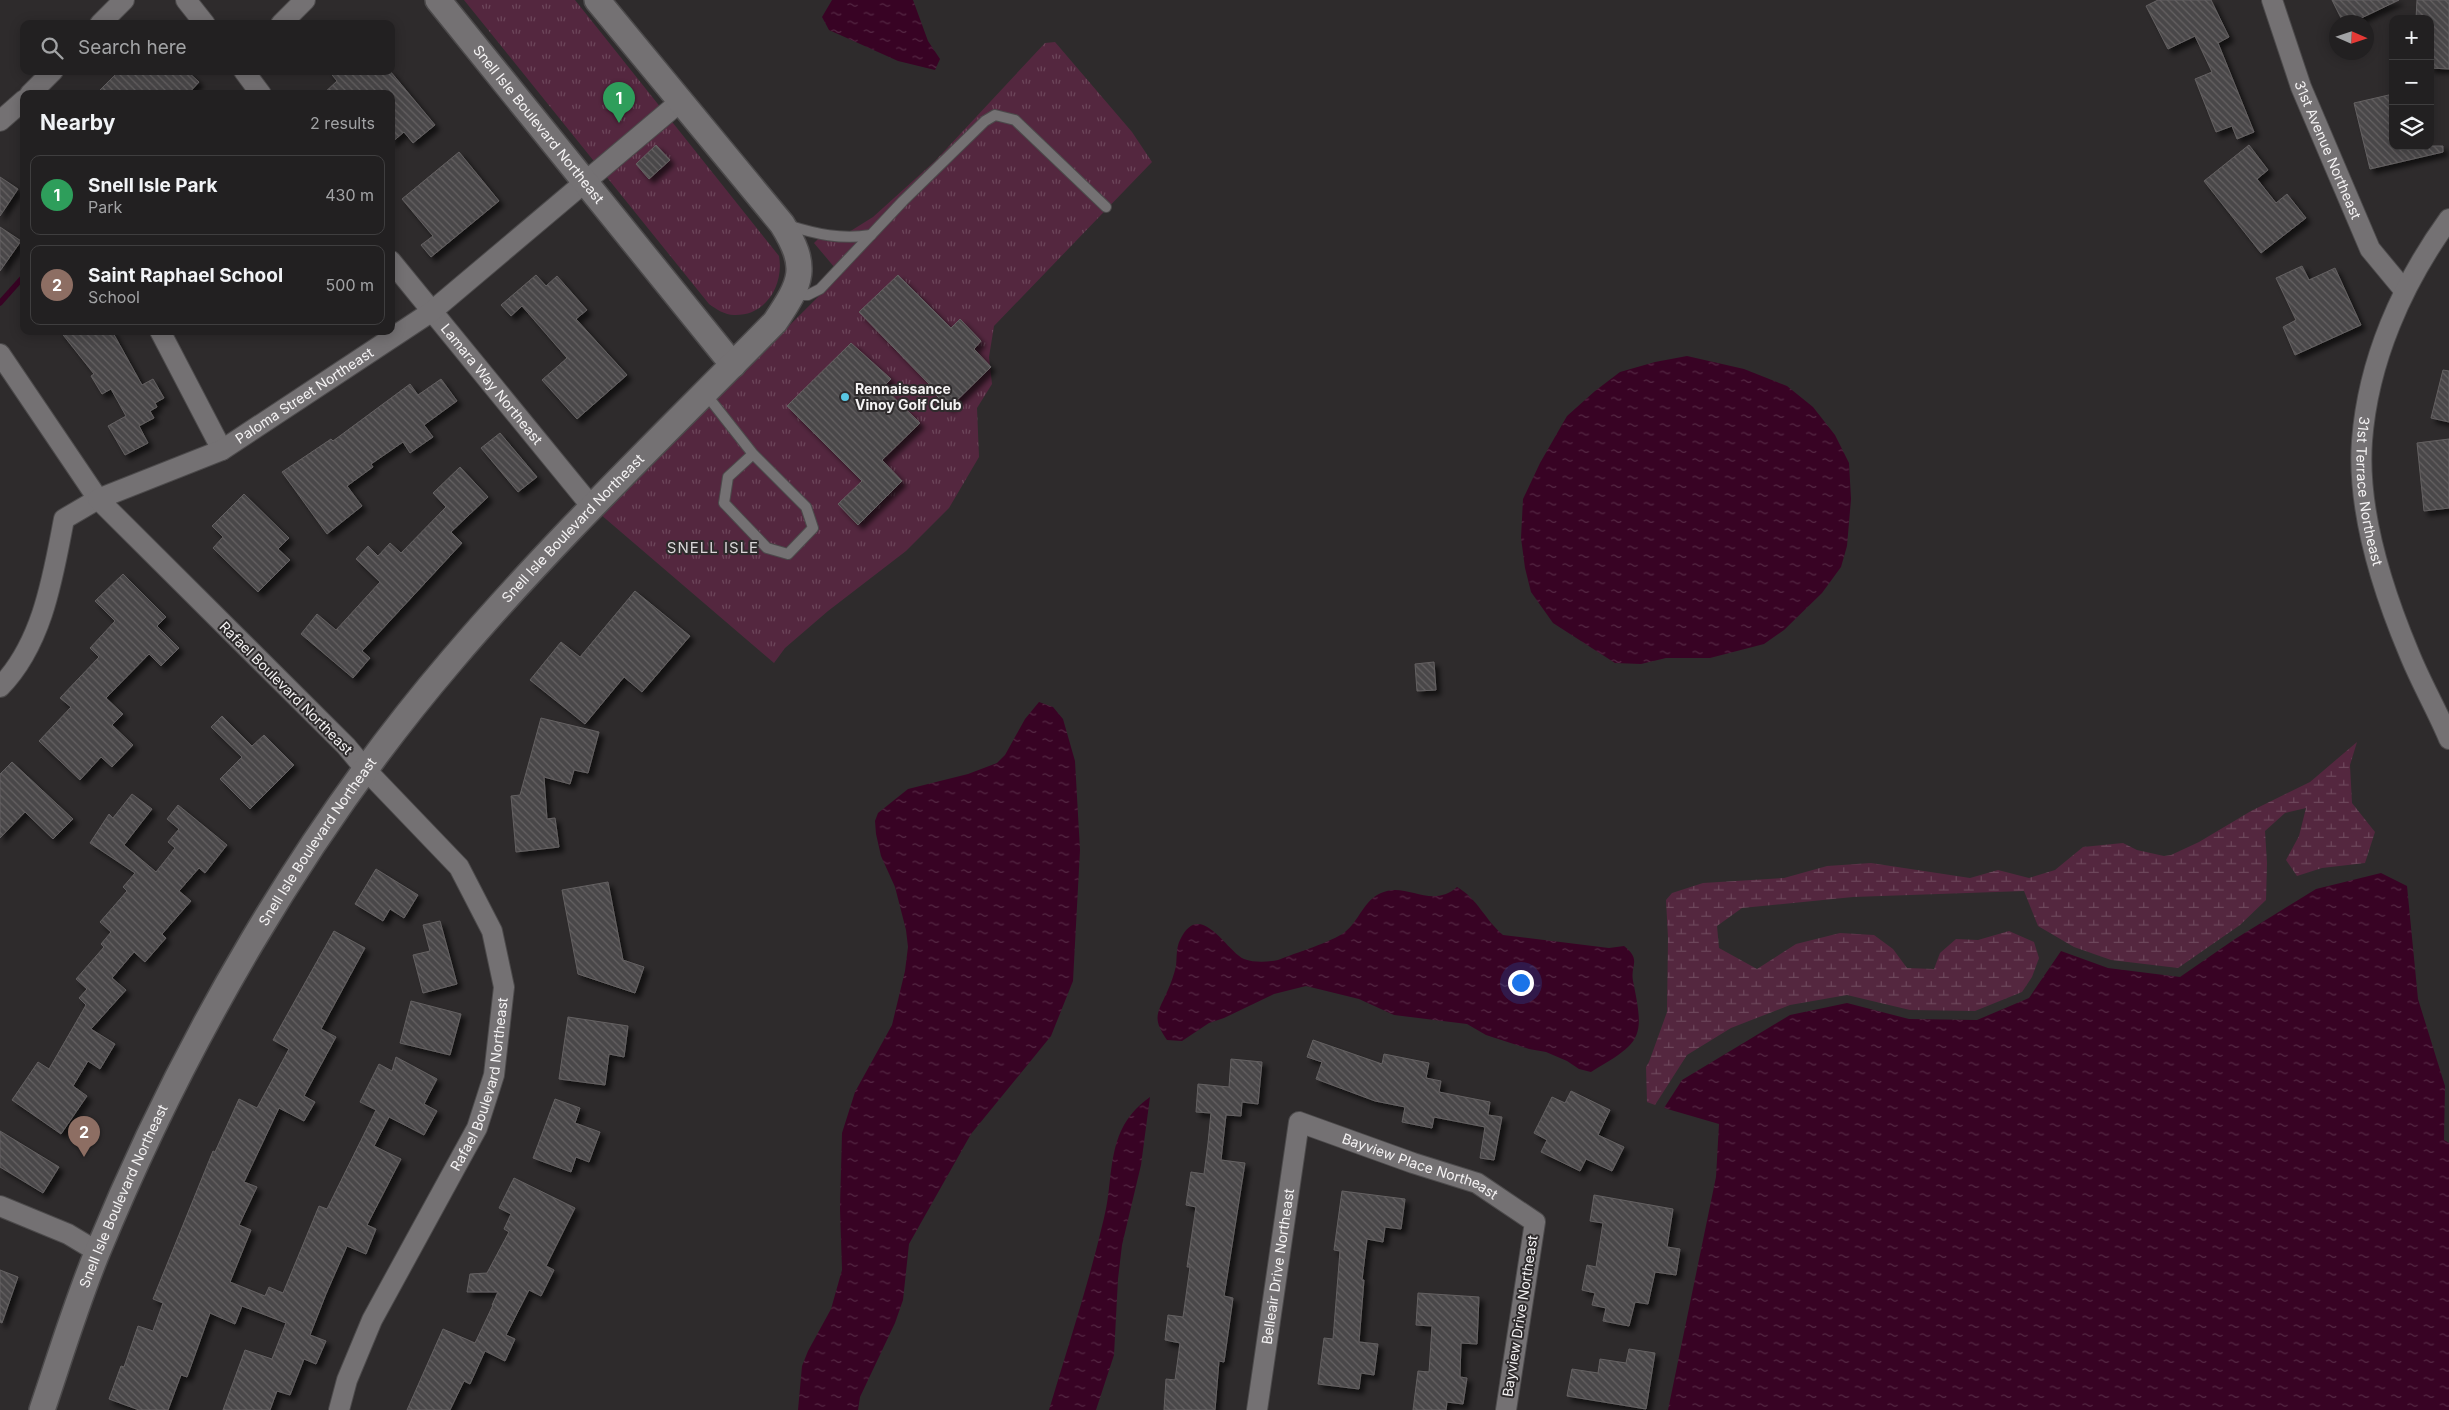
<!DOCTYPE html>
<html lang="en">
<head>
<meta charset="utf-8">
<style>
	:root { --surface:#222021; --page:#2a282a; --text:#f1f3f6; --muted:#a2a3a5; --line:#3f3e3f; --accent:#db2777 }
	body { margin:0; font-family:Inter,sans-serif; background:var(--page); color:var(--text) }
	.controls { position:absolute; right:15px; top:15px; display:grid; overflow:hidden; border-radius:10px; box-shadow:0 2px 12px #0003 }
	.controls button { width:45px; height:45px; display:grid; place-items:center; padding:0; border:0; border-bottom:1px solid var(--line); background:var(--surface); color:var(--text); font:25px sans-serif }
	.compass { position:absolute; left:2329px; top:15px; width:45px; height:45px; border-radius:50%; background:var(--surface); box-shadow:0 2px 12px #0003; rotate:93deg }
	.you { position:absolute; left:1520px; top:982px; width:18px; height:18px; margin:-12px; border:4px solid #fff; border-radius:50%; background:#1a73e8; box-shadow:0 0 0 8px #1a73e833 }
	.badge { display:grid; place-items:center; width:32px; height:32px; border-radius:50%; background:var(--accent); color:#fff; font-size:16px; font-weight:700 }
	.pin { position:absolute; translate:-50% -41px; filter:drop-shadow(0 1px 2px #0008) }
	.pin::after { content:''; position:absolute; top:26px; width:18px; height:15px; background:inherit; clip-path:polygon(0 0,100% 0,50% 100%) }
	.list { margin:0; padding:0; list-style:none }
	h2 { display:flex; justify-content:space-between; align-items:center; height:65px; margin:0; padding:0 20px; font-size:21px }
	h2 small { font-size:16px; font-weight:400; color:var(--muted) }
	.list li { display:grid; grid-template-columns:32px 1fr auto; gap:15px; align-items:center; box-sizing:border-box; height:80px; margin:0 10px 10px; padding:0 10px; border:1px solid var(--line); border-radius:10px }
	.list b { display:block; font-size:19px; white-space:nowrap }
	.list p { margin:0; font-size:16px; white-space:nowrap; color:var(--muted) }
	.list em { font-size:16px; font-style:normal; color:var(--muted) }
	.icon { flex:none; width:28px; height:28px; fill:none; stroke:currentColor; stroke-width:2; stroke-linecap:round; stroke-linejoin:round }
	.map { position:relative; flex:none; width:2449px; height:1410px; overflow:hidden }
	.search { position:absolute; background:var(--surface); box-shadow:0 2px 12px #0003; left:20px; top:20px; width:375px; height:55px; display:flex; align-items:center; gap:12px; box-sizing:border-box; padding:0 18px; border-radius:10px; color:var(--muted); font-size:19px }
	.panel { position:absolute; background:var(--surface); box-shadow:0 2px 12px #0003; left:20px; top:90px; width:375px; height:245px; border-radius:10px }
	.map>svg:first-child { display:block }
</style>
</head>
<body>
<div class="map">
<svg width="2449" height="1410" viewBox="0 0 2449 1410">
	<defs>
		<pattern id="grass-tufts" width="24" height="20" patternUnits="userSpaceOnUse" patternTransform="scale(1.25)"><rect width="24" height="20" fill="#54273f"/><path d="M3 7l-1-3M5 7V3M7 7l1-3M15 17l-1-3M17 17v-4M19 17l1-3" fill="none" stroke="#6d475b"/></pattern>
		<pattern id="wetland-marsh" width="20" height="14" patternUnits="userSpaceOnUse" patternTransform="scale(1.25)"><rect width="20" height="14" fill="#54273f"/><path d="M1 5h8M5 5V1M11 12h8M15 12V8" fill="none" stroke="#6d475b"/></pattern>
		<pattern id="water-ripples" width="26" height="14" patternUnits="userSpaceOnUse" patternTransform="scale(1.25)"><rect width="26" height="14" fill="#380324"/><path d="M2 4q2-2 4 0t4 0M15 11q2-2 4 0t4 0" fill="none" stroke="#552844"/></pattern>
		<pattern id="building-back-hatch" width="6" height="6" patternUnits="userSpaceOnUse" patternTransform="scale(1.25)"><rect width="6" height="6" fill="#4a4748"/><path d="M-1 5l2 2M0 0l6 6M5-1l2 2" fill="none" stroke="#656263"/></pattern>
		<filter id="shadow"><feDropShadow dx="4.5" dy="4.5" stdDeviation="2.5" flood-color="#0009"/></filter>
	</defs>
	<rect width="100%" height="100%" fill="#2e2b2c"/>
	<g fill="url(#grass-tufts)">
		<path d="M 464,0 L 575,0 L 779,256 C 784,284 767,316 734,315 C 725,315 716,309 709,304 Z"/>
		<polygon points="1055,42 1132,132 1152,162 994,326 989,357 992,384 977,408 979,457 949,508 906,551 828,611 785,648 774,663 600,514 834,281 835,268 814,243 825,232 849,232 873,217 935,161 1045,43"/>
	</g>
	<polygon fill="url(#wetland-marsh)" points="2357,742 2350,765 2352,803 2375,832 2365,863 2322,868 2297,876 2286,860 2299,836 2306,808 2285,813 2265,831 2267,863 2266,900 2240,925 2178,968 2111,960 2074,947 2038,926 2024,891 1853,897 1742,908 1717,926 1719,948 1757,969 1796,944 1840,933 1874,935 1893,949 1907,968 1934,969 1940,953 1956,939 1978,940 2009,931 2034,942 2039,958 2032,977 2022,992 1975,1011 1910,1010 1847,995 1790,1005 1731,1028 1687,1055 1655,1105 1647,1102 1646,1067 1649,1062 1667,1012 1668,938 1666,900 1672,893 1703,883 1784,878 1827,866 1871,863 1970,878 1998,870 2029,878 2055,870 2083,847 2123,843 2137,850 2164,856 2171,855 2199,842 2251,811 2310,782"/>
	<g fill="url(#water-ripples)">
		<polygon points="832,0 913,0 928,41 940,59 935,70 898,61 829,30 822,17"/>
		<polygon points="1687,356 1744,369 1787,386 1813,407 1835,435 1849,463 1851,499 1847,546 1841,567 1822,593 1784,630 1764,644 1710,658 1666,658 1641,664 1615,663 1553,623 1531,592 1525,568 1521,538 1523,499 1540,463 1567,416 1595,391 1620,372 1655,362"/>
		<polygon points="1039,702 1053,707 1063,719 1075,761 1080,850 1073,981 1051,1036 971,1134 909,1244 903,1300 895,1323 860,1397 858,1410 798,1410 802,1366 808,1351 831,1309 842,1270 840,1208 842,1133 855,1092 892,1025 905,971 908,947 906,930 895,887 881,856 876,834 875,821 878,813 908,789 968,774 997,763 1005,755 1025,719"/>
		<polygon points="2381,873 2407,886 2418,999 2445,1086 2444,1140 2449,1143 2449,1410 1668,1410 1716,1177 1719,1124 1664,1108 1682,1080 1790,1015 1847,1003 1909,1019 1977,1020 2029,998 2061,951 2108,968 2180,977 2235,939 2316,889"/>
		<path d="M 1457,887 C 1477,898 1486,921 1503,935 L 1609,948 L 1624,946 C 1642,960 1630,965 1633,981 C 1645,1039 1642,1042 1591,1072 L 1579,1069 L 1567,1061 L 1546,1052 L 1529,1049 L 1486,1035 L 1467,1024 L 1394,1015 L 1359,999 L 1306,986 L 1274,994 L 1224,1018 L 1209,1023 L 1182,1041 L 1167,1040 C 1152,1018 1157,1014 1167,992 C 1171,983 1174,975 1176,966 C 1177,957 1176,948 1180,940 C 1200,898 1226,951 1244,959 C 1255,963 1268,962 1278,960 C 1295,953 1332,942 1345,932 C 1359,921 1364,900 1381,893 C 1406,881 1431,910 1457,887 Z"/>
		<path d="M 1150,1097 L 1141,1165 L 1122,1245 L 1118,1279 L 1114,1355 L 1096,1410 L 1049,1410 C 1068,1346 1089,1283 1104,1218 C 1112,1188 1108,1154 1124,1125 C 1131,1113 1139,1105 1150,1097 Z"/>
	</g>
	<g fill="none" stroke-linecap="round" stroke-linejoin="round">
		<polyline stroke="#380324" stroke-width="5.5" points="0,303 24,276"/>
	</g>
	<g fill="url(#building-back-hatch)" stroke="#646162" filter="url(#shadow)">
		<polygon points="2158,0 2211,0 2229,37 2218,43 2254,132 2237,139 2232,126 2216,132 2195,79 2212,72 2195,36 2168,49 2146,6"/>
		<polygon points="2332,0 2399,0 2353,22 2343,22"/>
		<polygon points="2417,0 2449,0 2449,69 2430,68 2430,19 2416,19"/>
		<polygon points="119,71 187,71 199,82 188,94 96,94"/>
		<polygon points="329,71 390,71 435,125 413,143 404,132 391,143 391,94 323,94 337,81"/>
		<polygon points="2393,94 2393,146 2443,146 2443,152 2370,169 2354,103"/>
		<polygon points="656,145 670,160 649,179 636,164"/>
		<polygon points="2249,145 2268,170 2257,179 2276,203 2287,194 2306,218 2261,253 2204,181"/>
		<polygon points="459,152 499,201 431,257 421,245 433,236 402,199"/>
		<polygon points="0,177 18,189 0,216"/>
		<polygon points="0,227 21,241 0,271"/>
		<polygon points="2302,266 2309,280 2335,268 2361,325 2295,355 2283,327 2296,320 2276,278"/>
		<polygon points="536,275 546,286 557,276 587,310 576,319 627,375 577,419 542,380 567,358 522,306 511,316 501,305"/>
		<polygon points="898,275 951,328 960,319 981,341 974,349 991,367 949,408 931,390 933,388 859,312"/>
		<polygon points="60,331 112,331 142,385 153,379 164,398 155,403 157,407 150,411 154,418 139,426 148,443 125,455 108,426 126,416 111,389 102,394 91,376 94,374"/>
		<polygon points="851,343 891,379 883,387 920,423 882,460 902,481 858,525 838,504 862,481 787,406"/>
		<polygon points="2443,370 2449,371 2449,422 2431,418"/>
		<polygon points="441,379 457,401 424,425 433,437 410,453 403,442 371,464 373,467 347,486 362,506 327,534 282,472 331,439 333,441 410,384 418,395"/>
		<polygon points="500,433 537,477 518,492 481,448"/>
		<polygon points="2449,439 2449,508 2424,511 2417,443"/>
		<polygon points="460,467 488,497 451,532 462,543 362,651 370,658 353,678 301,634 317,614 336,630 380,582 356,559 368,546 378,556 390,543 401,553 446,507 433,493"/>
		<polygon points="244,494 289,538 278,549 290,560 258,592 213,548 223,537 212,526"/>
		<polygon points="123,574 166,617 157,626 179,648 161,666 149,654 106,698 123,714 112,725 133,745 112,767 101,757 80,780 39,741 71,707 60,698 99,657 90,648 115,621 95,601"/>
		<polygon points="635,591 690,636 642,692 624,677 585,724 530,680 561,642 580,657"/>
		<polygon points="1434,662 1436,690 1417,691 1415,664"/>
		<polygon points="222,716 252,746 264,735 294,765 250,809 220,779 242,757 211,727"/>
		<polygon points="541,718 599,732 588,773 574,770 570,784 544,777 547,819 555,818 559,847 516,852 511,796 520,795"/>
		<polygon points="12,762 73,819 53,839 25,812 0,838 0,774"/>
		<polygon points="132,794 152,809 124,845 156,872 175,848 168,842 179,829 167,819 178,805 227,845 205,873 199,868 179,891 191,901 162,934 166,938 145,962 134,952 112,978 126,990 91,1029 115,1044 100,1069 88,1061 73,1086 87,1096 61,1134 12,1100 38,1062 49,1069 86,1005 79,998 87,989 76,979 104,947 101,944 111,932 100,922 127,891 123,887 135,873 90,843 109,814 113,818"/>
		<polygon points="376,869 418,895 404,918 390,909 383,921 355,904"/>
		<polygon points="608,882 623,960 644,967 635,993 578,974 562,890"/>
		<polygon points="440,921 457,984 423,993 413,955 430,951 423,925"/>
		<polygon points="334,931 365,948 321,1029 336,1037 304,1096 315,1102 304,1121 279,1108 244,1182 257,1187 239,1225 251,1230 230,1282 265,1296 269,1287 283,1293 319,1206 327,1209 376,1110 360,1102 379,1064 392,1071 396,1057 437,1079 424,1104 437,1111 424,1135 389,1117 374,1146 401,1159 367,1225 376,1229 366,1254 347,1246 326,1294 310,1335 326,1341 316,1364 304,1359 290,1395 277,1391 270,1410 223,1410 245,1350 272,1359 286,1323 242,1306 235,1324 210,1313 187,1377 181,1375 168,1410 139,1410 109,1399 121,1366 124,1367 138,1326 153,1331 163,1303 153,1299 213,1151 215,1152 239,1099 257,1108 289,1049 273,1040"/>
		<polygon points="411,1001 461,1014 450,1055 400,1043"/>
		<polygon points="568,1017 628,1026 624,1057 609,1054 605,1085 559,1079"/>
		<polygon points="1313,1040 1382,1064 1384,1054 1429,1063 1426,1078 1441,1081 1439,1092 1490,1102 1488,1115 1502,1117 1494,1160 1480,1158 1485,1127 1434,1117 1432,1128 1402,1122 1405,1107 1375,1101 1316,1079 1322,1062 1307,1057"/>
		<polygon points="1231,1059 1262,1062 1258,1104 1242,1102 1241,1116 1226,1115 1221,1160 1245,1163 1224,1296 1233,1298 1224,1362 1219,1361 1215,1410 1164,1410 1166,1379 1175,1380 1180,1343 1165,1340 1168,1315 1183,1317 1190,1267 1187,1267 1196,1207 1186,1205 1191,1172 1204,1174 1208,1143 1211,1113 1196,1112 1198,1084 1229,1087"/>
		<polygon points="1571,1091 1610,1110 1598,1135 1624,1147 1612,1171 1586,1159 1580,1171 1541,1152 1547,1140 1534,1133 1552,1097 1565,1103"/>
		<polygon points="555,1099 580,1108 575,1123 600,1132 589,1162 576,1157 571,1172 533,1158"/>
		<polygon points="0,1131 59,1167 43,1193 0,1167"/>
		<polygon points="514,1178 575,1208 546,1266 554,1270 541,1296 529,1290 506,1335 515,1339 505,1361 485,1351 470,1384 464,1381 450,1410 407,1410 443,1329 475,1343 493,1305 492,1305 498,1292 467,1292 470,1274 487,1273 509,1232 504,1229 511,1214 499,1208"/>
		<polygon points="1342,1191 1405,1199 1401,1229 1385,1227 1383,1242 1367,1239 1362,1280 1364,1280 1359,1342 1378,1344 1374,1375 1361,1373 1359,1389 1318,1384 1324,1338 1333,1339 1340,1251 1334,1250"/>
		<polygon points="1594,1195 1673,1209 1667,1247 1680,1249 1676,1275 1655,1272 1648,1304 1635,1302 1629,1326 1603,1321 1606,1308 1592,1305 1595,1293 1582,1290 1587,1265 1596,1267 1603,1223 1590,1221"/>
		<polygon points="0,1270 18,1277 2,1323 0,1322"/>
		<polygon points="1418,1293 1479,1297 1477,1344 1461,1343 1460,1377 1467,1378 1463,1404 1447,1402 1446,1410 1413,1410 1418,1371 1429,1372 1432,1326 1416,1325"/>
		<polygon points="1629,1349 1655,1353 1646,1409 1567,1396 1572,1369 1598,1373 1600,1359 1626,1363"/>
	</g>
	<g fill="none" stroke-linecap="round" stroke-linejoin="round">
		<defs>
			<g id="service">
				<path d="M 787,225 C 816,234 841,240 871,235"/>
				<polyline points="794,295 808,295 820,289 903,201 985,121 995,115 1015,120 1106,207"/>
				<polyline points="705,393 753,454 806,507 813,528 788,554 767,548 724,503 728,477 753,454"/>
			</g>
			<g id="minor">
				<polyline points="186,0 205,24"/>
				<path id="s1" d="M 2272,0 L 2301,87 L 2370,249 L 2404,290"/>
				<polyline points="100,24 124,0"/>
				<polyline points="281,24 305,0"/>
				<polyline points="244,71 261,94"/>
				<polyline points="30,94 53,71"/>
				<polyline points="0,121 24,100"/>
				<path id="s2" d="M 2449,219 C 2402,284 2368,361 2362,441 C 2357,510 2383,591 2409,653 C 2421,683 2437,710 2449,739"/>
				<path id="s3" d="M 391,261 L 592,507"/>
				<polyline points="160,331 222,450"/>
				<path d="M 0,354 L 98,499 L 64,519 C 53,576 43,643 0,687"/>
				<polyline points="0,1206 68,1234 98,1252"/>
				<path id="s4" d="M 339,1410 L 347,1380 L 372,1320 L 477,1128 L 494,1075 L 504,987 L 492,931 L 459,867 L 366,770 L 346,746 L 98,499 L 222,450 L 431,312 L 681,101"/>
				<path id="s5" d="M 1257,1410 L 1299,1122 L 1413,1163 L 1477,1183 L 1535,1222 L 1506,1410"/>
			</g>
			<g id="tertiary">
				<path id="s6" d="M 438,0 L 733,365"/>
				<path id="s7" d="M 42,1410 C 60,1357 76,1304 97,1253 C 184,1042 304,833 452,660 C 553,541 666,433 775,322 C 802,282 809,267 782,224 L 597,0"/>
			</g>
		</defs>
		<use href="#service" stroke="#4c4a4b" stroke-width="12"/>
		<use href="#minor" stroke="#4c4a4b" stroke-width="22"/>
		<use href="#tertiary" stroke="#4c4a4b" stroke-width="28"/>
		<use href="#service" stroke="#747173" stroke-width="10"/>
		<use href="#minor" stroke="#747173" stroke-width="20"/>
		<use href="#tertiary" stroke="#747173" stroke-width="25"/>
	</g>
	<circle fill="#59c8e4" stroke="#2e2b2c" stroke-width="2" cx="845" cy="397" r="5"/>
	<g text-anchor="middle" stroke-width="4" stroke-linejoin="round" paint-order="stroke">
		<g font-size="14" fill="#f5f3f4" stroke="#2e2b2c">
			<text dy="5" stroke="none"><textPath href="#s6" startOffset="160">Snell Isle Boulevard Northeast</textPath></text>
			<text dy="5" stroke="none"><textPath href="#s1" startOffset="160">31st Avenue Northeast</textPath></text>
			<text dy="5" stroke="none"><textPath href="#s3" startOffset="159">Lamara Way Northeast</textPath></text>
			<text dy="5" stroke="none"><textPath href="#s4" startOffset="1336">Paloma Street Northeast</textPath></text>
			<text dy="5" stroke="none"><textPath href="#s2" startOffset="292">31st Terrace Northeast</textPath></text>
			<text dy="5" stroke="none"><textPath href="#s7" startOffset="1039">Snell Isle Boulevard Northeast</textPath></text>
			<text transform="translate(286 688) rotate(45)" y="5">Rafael Boulevard Northeast</text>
			<text dy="5" stroke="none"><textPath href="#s7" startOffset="634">Snell Isle Boulevard Northeast</textPath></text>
			<text dy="5" stroke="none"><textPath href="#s4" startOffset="358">Rafael Boulevard Northeast</textPath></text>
			<text dy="5" stroke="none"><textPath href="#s5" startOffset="420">Bayview Place Northeast</textPath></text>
			<text dy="5" stroke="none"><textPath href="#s7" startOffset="229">Snell Isle Boulevard Northeast</textPath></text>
			<text dy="5" stroke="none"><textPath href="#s5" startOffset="145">Belleair Drive Northeast</textPath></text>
			<text transform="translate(1520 1316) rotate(-81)" y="5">Bayview Drive Northeast</text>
		</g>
		<g font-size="14" font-weight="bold" fill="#f5f3f4" stroke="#2e2b2c" text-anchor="start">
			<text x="855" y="394">Rennaissance<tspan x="855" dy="16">Vinoy Golf Club</tspan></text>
		</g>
		<g font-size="15" letter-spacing="1" fill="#d9d6d8" stroke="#2e2b2c">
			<text x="713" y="553">SNELL ISLE</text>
		</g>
	</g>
</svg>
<div class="controls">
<button>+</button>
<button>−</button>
<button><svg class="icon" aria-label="layers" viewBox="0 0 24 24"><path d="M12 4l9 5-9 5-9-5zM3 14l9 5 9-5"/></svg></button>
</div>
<svg class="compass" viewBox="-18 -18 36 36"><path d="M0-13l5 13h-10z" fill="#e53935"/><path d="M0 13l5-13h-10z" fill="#a2a3a5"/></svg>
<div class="you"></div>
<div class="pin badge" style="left:619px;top:123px;background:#2e9e5b">1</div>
<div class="pin badge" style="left:84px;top:1157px;background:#8d6e63">2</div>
<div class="search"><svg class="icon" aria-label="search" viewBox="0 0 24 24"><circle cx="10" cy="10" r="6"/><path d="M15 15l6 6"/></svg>Search here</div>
<section class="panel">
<h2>Nearby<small>2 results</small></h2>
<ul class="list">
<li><span class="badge" style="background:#2e9e5b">1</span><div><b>Snell Isle Park</b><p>Park</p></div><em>430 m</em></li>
<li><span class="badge" style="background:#8d6e63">2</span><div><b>Saint Raphael School</b><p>School</p></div><em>500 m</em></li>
</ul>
</section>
</div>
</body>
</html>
